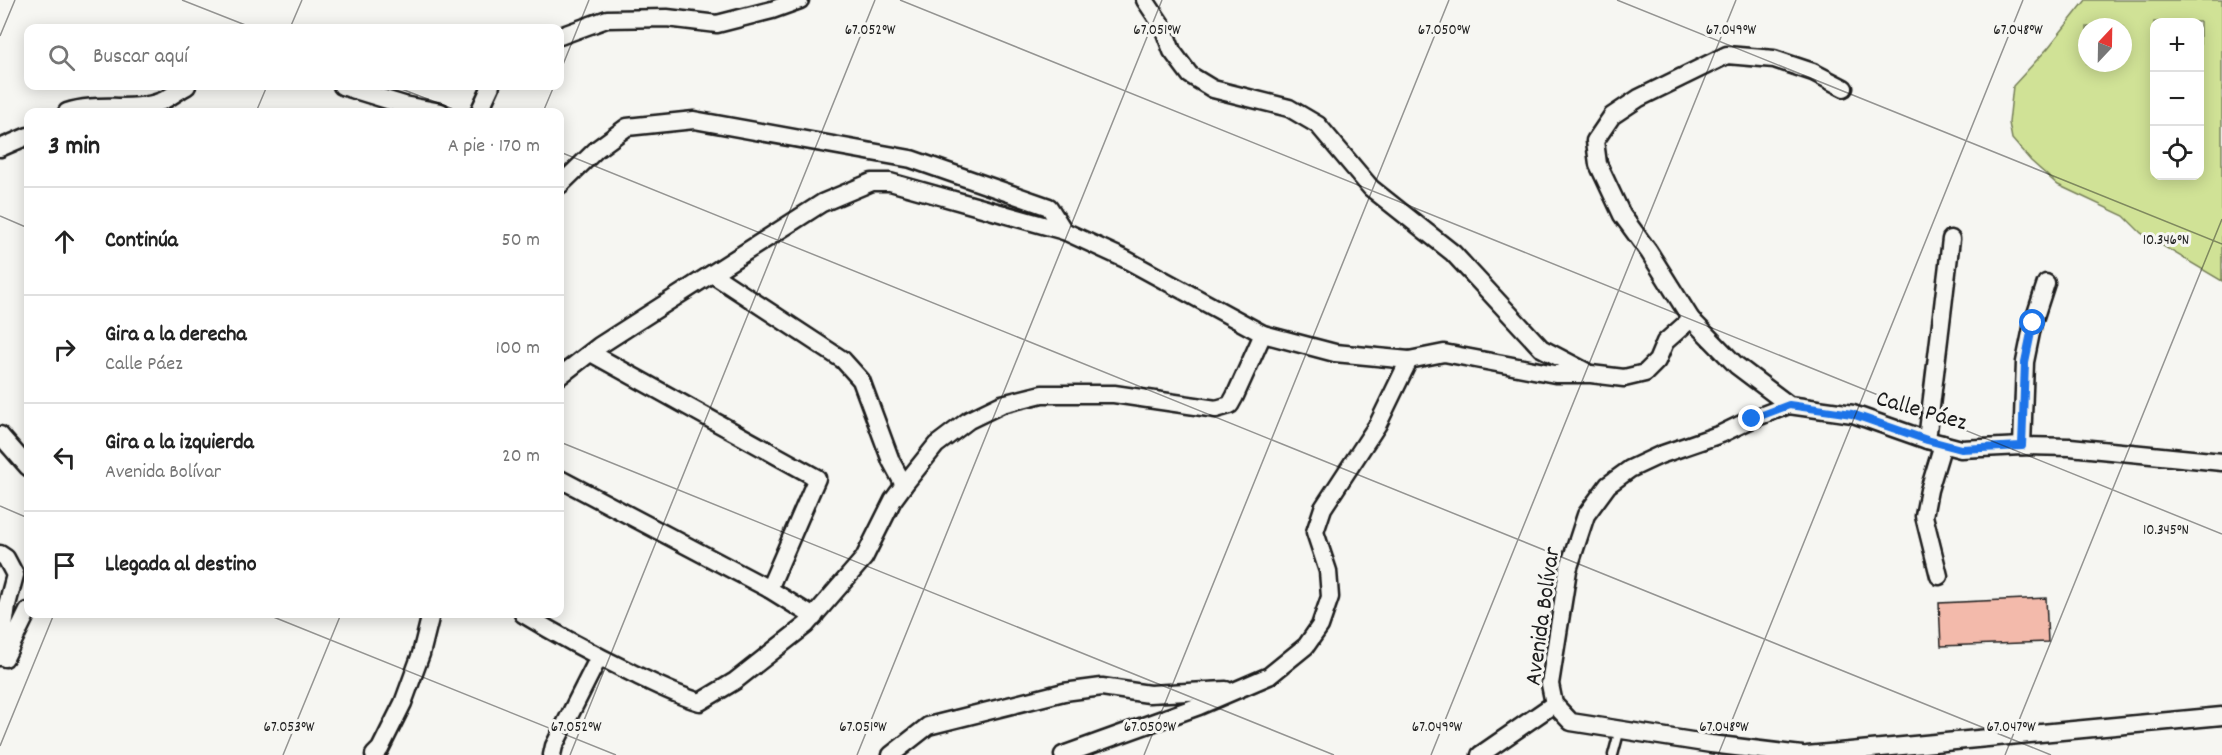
<!DOCTYPE html>
<html lang="es">
<head>
<meta charset="utf-8">
<style>
	:root { --surface:#fff; --page:#f2f2f2; --text:#222; --muted:#767676; --line:#e0e0e0 }
	body { margin:0; font-family:Dekko,sans-serif; background:var(--page); color:var(--text) }
	.controls { position:absolute; right:18px; top:18px; display:grid; overflow:hidden; border-radius:12px; box-shadow:0 3px 15px #0003 }
	.controls button { width:54px; height:54px; display:grid; place-items:center; padding:0; border:0; border-bottom:2px solid var(--line); background:var(--surface); color:var(--text); font:30px sans-serif }
	.compass { position:absolute; left:2078px; top:18px; width:54px; height:54px; border-radius:50%; background:var(--surface); box-shadow:0 3px 15px #0003; rotate:22deg }
	.stop { position:absolute; width:18px; height:18px; margin:-14px; border:4px solid #1a73e8; border-radius:50%; background:#fff }
	.stop.end { background:#1a73e8; border-color:#fff; box-shadow:0 2px 6px #0008 }
	.list { margin:0; padding:0; list-style:none }
	h2 { display:flex; justify-content:space-between; align-items:center; height:78px; margin:0; padding:0 24px; font-size:26px }
	h2 small { font-size:20px; font-weight:400; color:var(--muted) }
	.list li { display:grid; grid-template-columns:39px 1fr auto; gap:18px; align-items:center; box-sizing:border-box; height:108px; padding:0 24px; border-top:2px solid var(--line) }
	.list b { display:block; font-size:22px; white-space:nowrap }
	.list p { margin:0; font-size:20px; white-space:nowrap; color:var(--muted) }
	.list em { font-size:20px; font-style:normal; color:var(--muted) }
	.icon { flex:none; width:33px; height:33px; fill:none; stroke:currentColor; stroke-width:2; stroke-linecap:round; stroke-linejoin:round }
	.map { position:relative; flex:none; width:2222px; height:755px; overflow:hidden }
	.search { position:absolute; background:var(--surface); box-shadow:0 3px 15px #0003; left:24px; top:24px; width:540px; height:66px; display:flex; align-items:center; gap:15px; box-sizing:border-box; padding:0 21px; border-radius:12px; color:var(--muted); font-size:22px }
	.panel { position:absolute; background:var(--surface); box-shadow:0 3px 15px #0003; left:24px; top:108px; width:540px; height:510px; border-radius:12px }
	.map>svg:first-child { display:block }
</style>
</head>
<body>
<div class="map">
<svg width="2222" height="755" viewBox="0 0 2222 755">
	<rect width="100%" height="100%" fill="#f6f6f2"/>
	<filter id="ink" filterUnits="userSpaceOnUse"><feTurbulence type="fractalNoise" baseFrequency=".0167" numOctaves="2"/><feDisplacementMap in="SourceGraphic" scale="12" xChannelSelector="R" yChannelSelector="G"/><feConvolveMatrix kernelMatrix="1 2 1 2 8 2 1 2 1" color-interpolation-filters="sRGB"/></filter>
	<g filter="url(#ink)">
		<path fill="#d0e296" stroke="#767f59" stroke-width="1.5" fill-rule="evenodd" d="M 2086,0 L 2222,0 L 2222,281 L 2141,233 L 2124,216 L 2058,185 L 2031,161 L 2012,139 L 2009,123 L 2013,86 L 2048,48 ZM 2154,22 L 2200,22 L 2200,176 L 2154,176 ZM 2087,27 L 2123,27 L 2123,63 L 2087,63 Z"/>
		<polygon fill="#f3baab" stroke="#1c1c1c" stroke-width="1.5" points="2046,598 2048,642 1941,646 1939,603"/>
		<g fill="none" stroke-linecap="round" stroke-linejoin="round">
			<defs>
				<polyline id="service" points="1613,755 1620,729"/>
				<g id="minor">
					<polyline points="1145,0 1163,27 1172,51 1190,75 1213,89 1289,108 1318,125 1371,188 1453,253 1541,348 1585,371"/>
					<polyline points="560,36 607,19 667,18 717,24 772,10 800,0"/>
					<polyline points="342,86 404,105 441,112"/>
					<polyline points="1844,88 1813,72 1774,59 1727,55 1639,98 1612,116 1595,141 1598,164 1622,215 1649,252 1691,319 1736,365 1789,405 1853,414 1927,440 1961,449 2022,446 2070,447 2222,462"/>
					<path d="M 67,112 C 98,101 132,113 162,101 C 171,97 179,90 187,86"/>
					<polyline points="479,112 491,86"/>
					<polyline points="0,148 28,136"/>
					<polyline points="560,185 597,149 627,127 694,120 911,159 1049,207 1064,231"/>
					<polyline points="712,274 843,360 861,380 891,461 904,485"/>
					<polyline points="591,353 817,478 769,589"/>
					<polyline points="560,376 599,346 822,203 872,182 890,182 1064,231 1125,259 1263,334 1335,353 1409,360 1444,353 1555,374 1591,374 1624,378 1645,373 1657,361 1665,342 1691,319"/>
					<polyline points="1789,405 1752,419 1721,434 1660,455 1630,469 1608,485 1586,515 1568,570 1550,684 1554,704 1571,722 1711,744 1802,755"/>
					<polyline points="0,435 28,467"/>
					<polyline points="1927,440 1951,239"/>
					<polyline points="2022,446 2025,362 2033,323 2046,283"/>
					<polyline points="560,479 769,589 814,617"/>
					<polyline points="0,554 6,558 15,575 7,605 0,657"/>
					<polyline points="1939,576 1924,516 1929,490 1943,444"/>
					<path d="M 523,614 C 559,636 595,655 632,673 C 655,684 676,695 700,702 L 735,681 L 806,625 L 864,558 L 893,500 L 904,485 L 936,445 L 969,420 L 1002,404 L 1042,394 L 1114,394 L 1216,409 L 1230,405 L 1235,396 L 1263,334"/>
					<polyline points="5,658 28,611"/>
					<polyline points="374,755 380,749 403,703 421,654 431,614"/>
					<polyline points="552,755 554,746 599,657"/>
					<polyline points="891,755 928,726 1064,692 1102,687 1149,694 1226,690"/>
					<polyline points="1063,755 1199,706 1269,676 1306,646 1320,626 1330,597 1328,571 1315,532 1323,508 1378,424 1409,360"/>
					<polyline points="1480,755 1554,704"/>
					<polyline points="1807,755 2222,716"/>
				</g>
			</defs>
			<use href="#service" stroke="#1c1c1c" stroke-width="13"/>
			<use href="#minor" stroke="#1c1c1c" stroke-width="21"/>
			<use href="#service" stroke="#f6f6f2" stroke-width="8"/>
			<use href="#minor" stroke="#f6f6f2" stroke-width="16"/>
		</g>
	</g>
	<g fill="none" stroke-linecap="round" stroke-linejoin="round" filter="url(#ink)">
		<polyline stroke="#1a73e8" stroke-width="8" points="1752,419 1789,405 1852,414 1927,440 1961,449 2022,446 2025,362 2033,323"/>
	</g>
	<path fill="none" stroke="#1c1c1c" stroke-width="1.5" stroke-opacity="0.45" d="M 182,0 L 253,28M 900,0 L 2222,534M 1617,0 L 2222,244M 290,28 L 302,0M 0,36 L 15,0M 560,72 L 589,0M 394,86 L 461,112M 256,112 L 267,86M 543,112 L 554,86M 560,152 L 2051,755M 0,216 L 28,228M 560,442 L 1334,755M 0,506 L 28,518M 266,614 L 616,755M 0,746 L 54,614M 283,755 L 341,614M 570,755 L 875,0M 857,755 L 1162,0M 1144,755 L 1449,0M 1431,755 L 1736,0M 1718,755 L 2023,0M 2005,755 L 2222,219"/>
	<g text-anchor="middle" stroke-width="6" stroke-linejoin="round" paint-order="stroke">
		<g font-size="24" fill="#1c1c1c" stroke="#f6f6f2">
			<text transform="translate(1922 409) rotate(16)" y="8">Calle Páez</text>
			<text transform="translate(1541 616) rotate(-82)" y="8">Avenida Bolívar</text>
		</g>
	</g>
	<g font-size="15" text-anchor="middle" fill="#1c1c1c" stroke="#f6f6f2" stroke-width="6" stroke-linejoin="round" paint-order="stroke">
		<text x="1157" y="34">67.051°W</text>
		<text x="2018" y="34">67.048°W</text>
		<text x="870" y="34">67.052°W</text>
		<text x="1444" y="34">67.050°W</text>
		<text x="1731" y="34">67.049°W</text>
		<text x="2166" y="244">10.346°N</text>
		<text x="2166" y="534">10.345°N</text>
		<text x="289" y="731">67.053°W</text>
		<text x="576" y="731">67.052°W</text>
		<text x="863" y="731">67.051°W</text>
		<text x="1150" y="731">67.050°W</text>
		<text x="1437" y="731">67.049°W</text>
		<text x="1724" y="731">67.048°W</text>
		<text x="2011" y="731">67.047°W</text>
	</g>
</svg>
<div class="controls">
<button>+</button>
<button>−</button>
<button><svg class="icon" aria-label="locate" viewBox="0 0 24 24"><circle cx="12" cy="12" r="6"/><path d="M12 2v4M12 18v4M2 12h4M18 12h4"/></svg></button>
</div>
<svg class="compass" viewBox="-18 -18 36 36"><path d="M0-13l5 13h-10z" fill="#e53935"/><path d="M0 13l5-13h-10z" fill="#767676"/></svg>
<div class="stop" style="left:2033px;top:323px"></div>
<div class="stop end" style="left:1752px;top:419px"></div>
<div class="search"><svg class="icon" aria-label="search" viewBox="0 0 24 24"><circle cx="10" cy="10" r="6"/><path d="M15 15l6 6"/></svg>Buscar aquí</div>
<section class="panel">
<h2>3 min<small>A pie · 170 m</small></h2>
<ul class="list">
<li><svg class="icon" aria-label="ahead" viewBox="0 0 24 24"><path d="M12 20V5M6 11l6-6 6 6"/></svg><div><b>Continúa</b></div><em>50 m</em></li>
<li><svg class="icon" aria-label="right" viewBox="0 0 24 24"><path d="M7 20v-9h11M14 6l5 5-5 5"/></svg><div><b>Gira a la derecha</b><p>Calle Páez</p></div><em>100 m</em></li>
<li><svg class="icon" aria-label="left" viewBox="0 0 24 24"><path d="M17 20v-9H6M10 6l-5 5 5 5"/></svg><div><b>Gira a la izquierda</b><p>Avenida Bolívar</p></div><em>20 m</em></li>
<li><svg class="icon" aria-label="arrive" viewBox="0 0 24 24"><path d="M6 21V4h12l-3 4 3 4H6"/></svg><div><b>Llegada al destino</b></div></li>
</ul>
</section>
</div>
</body>
</html>
